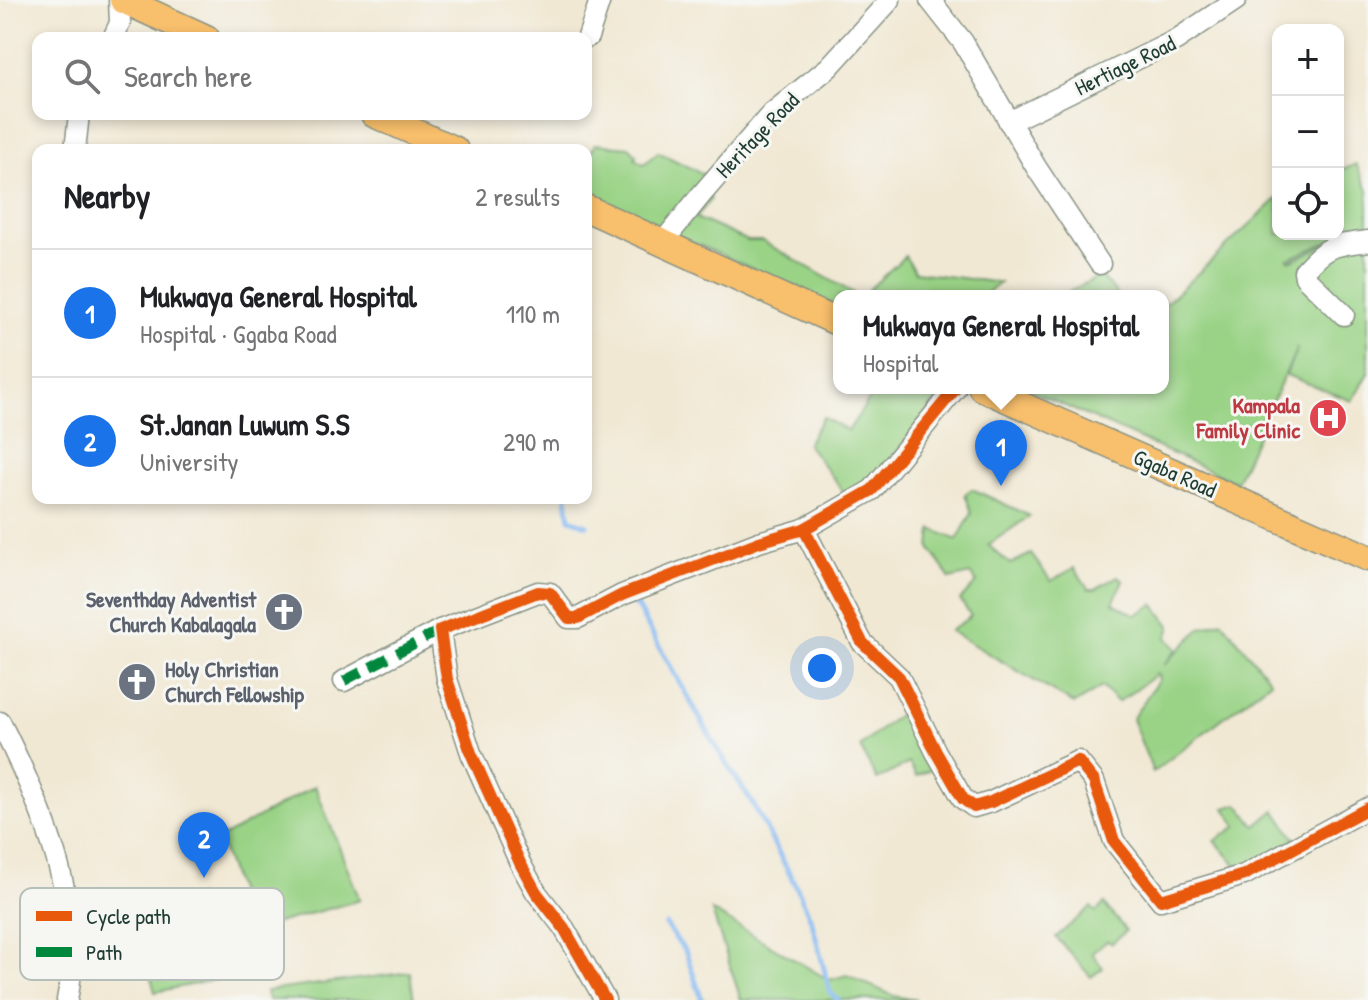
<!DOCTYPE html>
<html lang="en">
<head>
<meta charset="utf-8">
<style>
	:root { --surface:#fff; --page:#f2f2f2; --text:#202124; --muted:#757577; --line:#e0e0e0; --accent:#1a73e8 }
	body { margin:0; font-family:"Patrick Hand",sans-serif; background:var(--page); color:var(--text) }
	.controls { position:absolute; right:24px; top:24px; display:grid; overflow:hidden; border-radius:16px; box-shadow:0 4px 12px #0003 }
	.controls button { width:72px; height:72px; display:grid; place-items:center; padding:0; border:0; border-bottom:2px solid var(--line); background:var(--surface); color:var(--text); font:40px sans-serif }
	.you { position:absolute; left:822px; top:668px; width:28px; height:28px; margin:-20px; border:6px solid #fff; border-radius:50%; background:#1a73e8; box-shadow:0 0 0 12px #1a73e833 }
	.badge { display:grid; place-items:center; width:52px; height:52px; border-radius:50%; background:var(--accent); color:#fff; font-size:26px; font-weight:700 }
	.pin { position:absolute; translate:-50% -66px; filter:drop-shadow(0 2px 4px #0008) }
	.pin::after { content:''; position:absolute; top:42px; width:28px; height:24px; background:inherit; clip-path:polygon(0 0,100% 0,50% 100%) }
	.popup { position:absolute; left:833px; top:290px; width:336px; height:104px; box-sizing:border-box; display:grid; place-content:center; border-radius:16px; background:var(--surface); filter:drop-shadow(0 2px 6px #0005); font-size:26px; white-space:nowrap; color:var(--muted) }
	.popup b { font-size:30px; color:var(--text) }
	.popup::after { content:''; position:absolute; left:50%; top:100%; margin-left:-16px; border:16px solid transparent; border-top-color:var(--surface) }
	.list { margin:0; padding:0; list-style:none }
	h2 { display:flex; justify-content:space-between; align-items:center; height:104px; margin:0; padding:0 32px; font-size:34px }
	h2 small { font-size:26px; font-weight:400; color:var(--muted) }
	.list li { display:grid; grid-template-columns:52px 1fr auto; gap:24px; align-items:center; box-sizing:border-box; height:128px; padding:0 32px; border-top:2px solid var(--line) }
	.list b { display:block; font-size:30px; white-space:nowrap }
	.list p { margin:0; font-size:26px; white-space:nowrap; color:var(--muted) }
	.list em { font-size:26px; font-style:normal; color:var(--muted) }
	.icon { flex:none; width:44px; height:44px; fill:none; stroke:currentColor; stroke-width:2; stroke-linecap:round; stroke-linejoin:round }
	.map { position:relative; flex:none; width:1368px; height:1000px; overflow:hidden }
	.search { position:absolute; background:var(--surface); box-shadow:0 4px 12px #0003; left:32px; top:32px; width:560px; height:88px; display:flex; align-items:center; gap:20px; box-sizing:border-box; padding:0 28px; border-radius:16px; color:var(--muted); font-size:30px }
	.panel { position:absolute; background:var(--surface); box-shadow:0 4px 12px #0003; left:32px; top:144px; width:560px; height:360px; border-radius:16px }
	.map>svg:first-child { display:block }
</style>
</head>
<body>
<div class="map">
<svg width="1368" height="1000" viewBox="0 0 1368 1000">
	<rect width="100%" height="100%" fill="#f6f6f2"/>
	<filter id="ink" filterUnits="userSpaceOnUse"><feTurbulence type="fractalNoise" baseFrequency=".0125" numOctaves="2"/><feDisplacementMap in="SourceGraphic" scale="16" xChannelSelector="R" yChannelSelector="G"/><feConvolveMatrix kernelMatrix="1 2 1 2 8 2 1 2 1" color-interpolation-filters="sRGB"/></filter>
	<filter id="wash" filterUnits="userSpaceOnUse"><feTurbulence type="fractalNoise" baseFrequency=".006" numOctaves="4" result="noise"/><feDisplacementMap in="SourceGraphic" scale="32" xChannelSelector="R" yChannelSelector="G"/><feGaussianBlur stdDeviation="1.8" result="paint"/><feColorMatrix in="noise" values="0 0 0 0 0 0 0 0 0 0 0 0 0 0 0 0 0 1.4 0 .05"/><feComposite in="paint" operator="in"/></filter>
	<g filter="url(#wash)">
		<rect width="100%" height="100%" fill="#f1e8d3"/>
		<g fill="#9ad386" stroke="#5c885d" stroke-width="2">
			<polygon points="595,144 629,147 636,154 635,159 644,164 658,152 707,176 701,187 711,199 696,218 748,241 762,241 853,293 850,296 839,296 839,307 586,195 586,165"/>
			<polygon points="1356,164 1368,190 1368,224 1288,259 1290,261 1368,226 1368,373 1352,401 1286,375 1297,348 1236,482 1025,388 1163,388 1163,306 1278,198 1278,234 1338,234 1338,172"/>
			<polygon points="905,256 915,272 1000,283 984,296 862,296"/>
			<polygon points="1100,276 1119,296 1061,296"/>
			<polygon points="877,388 943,390 880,474 846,495 807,444 823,417 848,431"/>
			<polygon points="972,489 1030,516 988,545 1010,564 1031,554 1051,581 1074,568 1089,589 1095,589 1118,576 1123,580 1113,603 1136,615 1154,604 1171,627 1167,638 1177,649 1164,665 1201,628 1222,621 1271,681 1153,772 1132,719 1159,679 1157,674 1118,702 1102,687 1074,704 950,631 971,616 960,600 977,582 970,574 950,579 930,548 932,529 957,540 972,513 965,494"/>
			<polygon points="905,709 936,768 916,776 909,763 877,780 860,747"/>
			<polygon points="315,786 360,900 251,930 219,839"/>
			<polygon points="1238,804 1256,826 1275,810 1295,839 1243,873 1215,841 1237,826 1225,808"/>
			<polygon points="198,896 201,905 206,904 238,975 155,992 131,904 187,900"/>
			<polygon points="1104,904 1126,931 1112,943 1107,941 1092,953 1103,968 1091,977 1056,937 1091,907 1096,912"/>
			<polygon points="712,911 829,980 847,975 894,996 917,1000 741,1000"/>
			<polygon points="410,972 414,1000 268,1000 266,991"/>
		</g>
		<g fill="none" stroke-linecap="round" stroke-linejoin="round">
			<g stroke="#84baf3" stroke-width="5">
				<polyline points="567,498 570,519 587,525"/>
				<polyline points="627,600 637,607 718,750 753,804 798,890 812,922 830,992 838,1000"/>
				<polyline points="666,925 686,953 702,1000"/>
			</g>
		</g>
	</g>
	<g filter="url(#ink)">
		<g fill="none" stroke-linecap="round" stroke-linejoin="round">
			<defs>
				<g id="minor">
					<polyline points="930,0 963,42 1036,167 1100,264"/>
					<polyline points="588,37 600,0"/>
					<polyline points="113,38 120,23 119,0"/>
					<polyline points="1009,122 1176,40 1236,0"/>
					<polyline points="75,150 79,114"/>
					<polyline points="663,242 701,195 771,114 829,67 890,0"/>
					<path d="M 1344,315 L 1305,277 L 1304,271 C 1327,244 1334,246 1368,241"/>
					<polyline points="804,529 862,642 899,677 936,752 963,799 974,807 991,802 1078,761 1094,781 1114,841 1161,900 1244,875 1368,808"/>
					<polyline points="344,681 440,630"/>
					<path d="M 0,722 C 41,804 86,907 67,1000"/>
					<polyline points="605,1000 564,928 536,892 520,863 471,753 447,679 440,630 538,592 550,593 569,618 578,618 622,595 759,542 804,529 872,490 956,388"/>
				</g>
				<g id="major">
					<polyline points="123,0 206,38"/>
					<polyline points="374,114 455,150"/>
					<polyline points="586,208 839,323"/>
					<polyline points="982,388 1368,558"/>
				</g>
			</defs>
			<use href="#minor" stroke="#889284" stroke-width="23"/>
			<use href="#major" stroke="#889284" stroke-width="29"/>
			<use href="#minor" stroke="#fff" stroke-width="20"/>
			<use href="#major" stroke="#f8bf6c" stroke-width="26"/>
			<polyline stroke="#00873e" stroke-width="10" stroke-dasharray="20 10" stroke-linecap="butt" points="344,681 440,630"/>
			<defs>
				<g id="cycleway">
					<polyline points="804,529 862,642 899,677 936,752 963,799 974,807 991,802 1078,761 1094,781 1114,841 1161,900 1244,875 1368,808"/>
					<polyline points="605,1000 564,928 536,892 520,863 471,753 447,679 440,630 538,592 550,593 569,618 578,618 622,595 759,542 804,529 872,490 956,388"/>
				</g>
			</defs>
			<use href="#cycleway" stroke="#f6f6f2" stroke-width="17"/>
			<use href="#cycleway" stroke="#e8590c" stroke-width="12"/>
		</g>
	</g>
	<defs>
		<symbol id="hospital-disc" viewBox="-11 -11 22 22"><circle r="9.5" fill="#e0444e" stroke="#f6f6f2"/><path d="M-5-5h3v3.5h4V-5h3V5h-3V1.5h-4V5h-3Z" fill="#fff"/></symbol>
		<symbol id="church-disc" viewBox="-11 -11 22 22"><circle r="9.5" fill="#6b7280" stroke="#f6f6f2"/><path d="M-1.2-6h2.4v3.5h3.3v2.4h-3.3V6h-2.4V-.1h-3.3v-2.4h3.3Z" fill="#fff"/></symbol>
	</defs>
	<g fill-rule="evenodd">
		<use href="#hospital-disc" x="1306" y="396" width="44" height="44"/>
		<use href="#church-disc" x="262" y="590" width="44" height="44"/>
		<use href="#church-disc" x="115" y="660" width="44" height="44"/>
	</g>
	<g text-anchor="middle" stroke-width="6" stroke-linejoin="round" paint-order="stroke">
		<g font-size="22" fill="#1f3d34" stroke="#f6f6f2">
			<text transform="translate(1125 65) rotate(-26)" y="8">Hertiage Road</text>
			<text transform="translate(757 135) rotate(-46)" y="8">Heritage Road</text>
			<text transform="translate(1175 473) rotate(24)" y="8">Ggaba Road</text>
		</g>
		<g font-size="22" font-weight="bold" fill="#be3a42" stroke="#f6f6f2" text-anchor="end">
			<text x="1300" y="413">Kampala<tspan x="1300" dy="25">Family Clinic</tspan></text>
		</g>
		<g font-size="22" font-weight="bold" fill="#5b616d" stroke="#f6f6f2" text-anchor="end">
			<text x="256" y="607">Seventhday Adventist<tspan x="256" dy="25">Church Kabalagala</tspan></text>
			<text x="165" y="677" text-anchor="start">Holy Christian<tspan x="165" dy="25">Church Fellowship</tspan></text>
		</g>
	</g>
	<rect x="20" y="888" width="264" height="92" rx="12" fill="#f6f6f2" stroke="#b6beb9" stroke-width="2"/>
	<rect x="36" y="911" width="36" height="10" fill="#e8590c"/>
	<rect x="36" y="947" width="36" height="10" fill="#00873e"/>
	<g font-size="22" fill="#1f3d34">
		<text x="86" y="924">Cycle path</text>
		<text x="86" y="960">Path</text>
	</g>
</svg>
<div class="controls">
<button>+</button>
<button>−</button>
<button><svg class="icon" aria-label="locate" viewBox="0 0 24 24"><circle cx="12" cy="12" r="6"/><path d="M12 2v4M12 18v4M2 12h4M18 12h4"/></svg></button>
</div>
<div class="you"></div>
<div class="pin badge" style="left:1001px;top:486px">1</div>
<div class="popup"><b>Mukwaya General Hospital</b>Hospital</div>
<div class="pin badge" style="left:204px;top:878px">2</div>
<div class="search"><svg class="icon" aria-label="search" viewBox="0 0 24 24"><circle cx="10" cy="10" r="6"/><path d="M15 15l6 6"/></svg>Search here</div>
<section class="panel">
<h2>Nearby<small>2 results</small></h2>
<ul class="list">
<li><span class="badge">1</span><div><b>Mukwaya General Hospital</b><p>Hospital · Ggaba Road</p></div><em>110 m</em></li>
<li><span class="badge">2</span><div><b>St.Janan Luwum S.S</b><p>University</p></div><em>290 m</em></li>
</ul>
</section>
</div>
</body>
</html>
